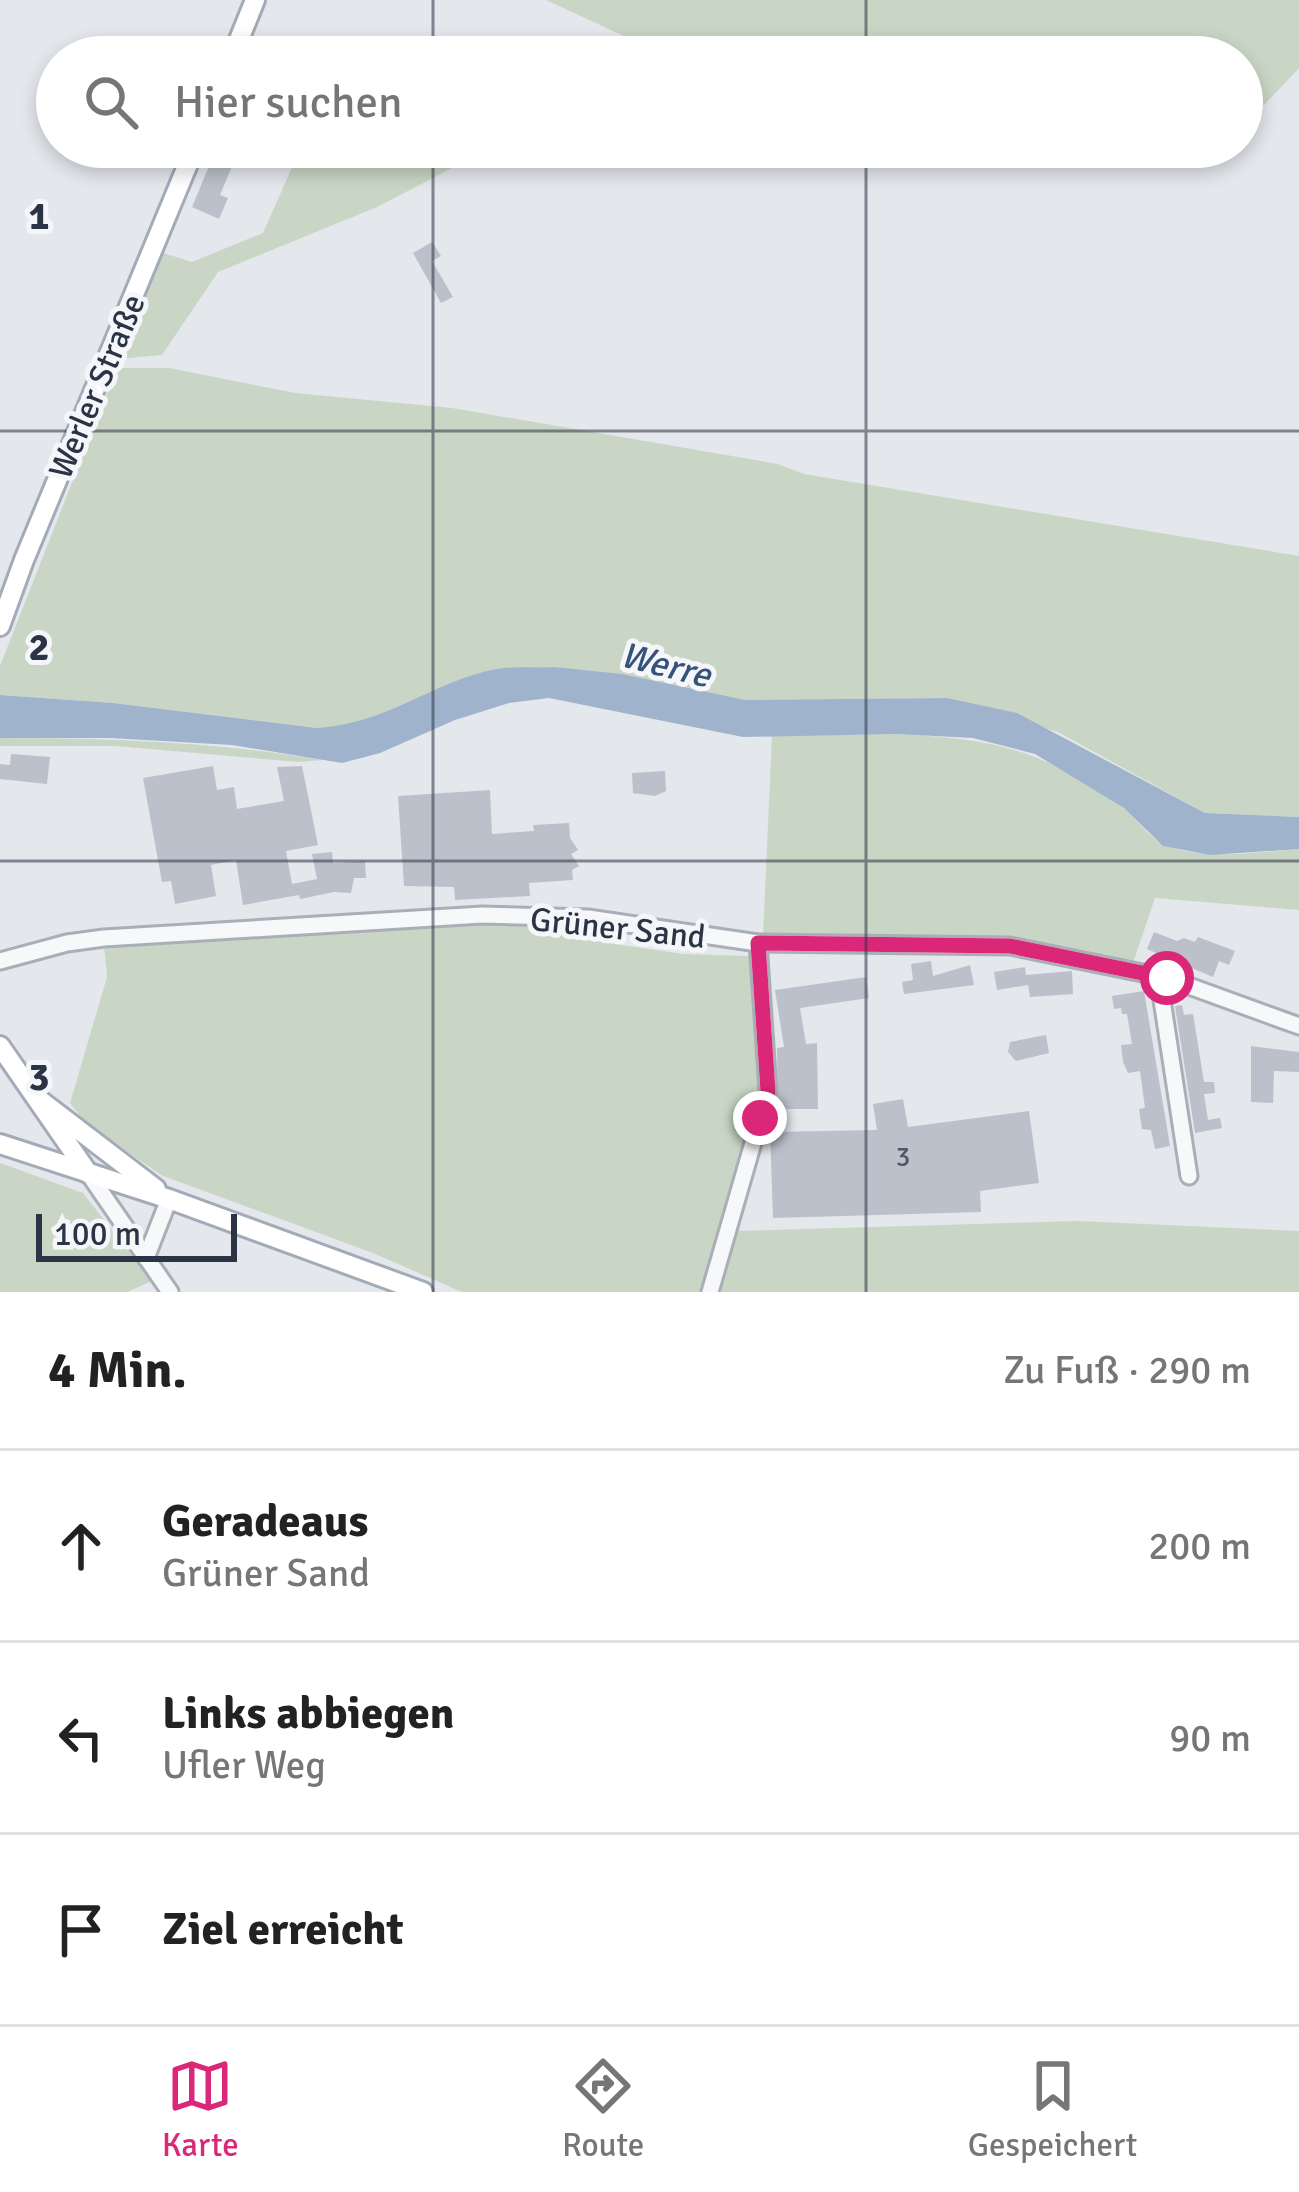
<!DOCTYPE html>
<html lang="de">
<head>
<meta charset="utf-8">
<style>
	:root { --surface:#fff; --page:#f2f2f2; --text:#222; --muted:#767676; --line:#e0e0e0; --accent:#db2777 }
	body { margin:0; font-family:Signika,sans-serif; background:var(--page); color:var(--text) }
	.scale { position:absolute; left:36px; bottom:30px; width:201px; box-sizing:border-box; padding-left:12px; border:6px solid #2b3445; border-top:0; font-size:33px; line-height:42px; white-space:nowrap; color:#2b3445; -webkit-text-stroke:9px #f4f6f9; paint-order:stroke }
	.stop { position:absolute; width:36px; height:36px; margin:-27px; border:9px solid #db2777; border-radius:50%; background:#fff }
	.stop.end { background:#db2777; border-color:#fff; box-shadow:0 3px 12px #0008 }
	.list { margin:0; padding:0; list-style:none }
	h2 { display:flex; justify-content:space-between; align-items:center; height:156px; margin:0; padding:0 48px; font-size:51px }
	h2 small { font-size:39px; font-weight:400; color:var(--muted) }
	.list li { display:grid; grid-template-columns:78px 1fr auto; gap:36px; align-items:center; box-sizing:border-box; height:192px; padding:0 48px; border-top:3px solid var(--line) }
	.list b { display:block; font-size:45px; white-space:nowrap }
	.list p { margin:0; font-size:39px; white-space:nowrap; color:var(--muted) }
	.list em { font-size:39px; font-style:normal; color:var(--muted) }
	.icon { flex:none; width:66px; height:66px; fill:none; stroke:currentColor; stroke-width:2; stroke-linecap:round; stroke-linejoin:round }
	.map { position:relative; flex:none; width:1299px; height:1292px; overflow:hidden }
	.search { position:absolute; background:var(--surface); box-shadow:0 6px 18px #0003; left:36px; right:36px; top:36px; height:132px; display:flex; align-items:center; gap:30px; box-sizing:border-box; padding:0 42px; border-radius:66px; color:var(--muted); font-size:45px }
	.sheet { height:732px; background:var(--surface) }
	nav { display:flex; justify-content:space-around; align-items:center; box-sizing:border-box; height:168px; border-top:3px solid var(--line); background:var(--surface); font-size:33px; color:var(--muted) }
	nav a { display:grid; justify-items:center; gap:6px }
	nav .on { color:var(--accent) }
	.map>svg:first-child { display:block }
</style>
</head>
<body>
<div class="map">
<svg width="1299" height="1292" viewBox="0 0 1299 1292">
	<rect width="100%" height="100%" fill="#e4e7ec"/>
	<g fill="#c9d6c5">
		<polygon points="546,0 1299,0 1299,68 1264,105 1242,112 1242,57 746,57 719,40 628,38"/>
		<polygon points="301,147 456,147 456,166 377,207 218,272 162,355 118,359 160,252 192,262 263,233"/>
		<polygon points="117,368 169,368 295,393 452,408 778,464 804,474 1299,556 1299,817 1205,813 1058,732 947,698 745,700 554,667 497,669 441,688 382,716 350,726 317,728 113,703 0,695 0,666"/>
		<path d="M 896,734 C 994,739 1039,748 1121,806 C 1137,818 1151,842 1170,847 C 1212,860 1256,852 1299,849 L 1299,910 L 1155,898 L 1133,963 L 1010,941 L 763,936 L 772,736 Z"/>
		<path d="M 0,738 C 109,738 215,742 323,760 L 298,762 L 115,746 L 0,746 Z"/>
		<polygon points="451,924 540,924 574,938 683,954 748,956 752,968 759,1091 704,1292 462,1292 373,1253 163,1176 87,1125 70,1103 107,977 104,945"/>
		<polygon points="0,1163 83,1193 152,1281 127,1292 0,1292"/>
		<polygon points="1078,1221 1299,1231 1299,1292 716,1292 734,1231"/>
	</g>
	<path fill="#9fb4cc" d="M 554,667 L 622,674 L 745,700 L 947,698 L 1017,713 L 1205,813 L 1299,817 L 1299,849 L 1210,855 L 1163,846 L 1124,808 L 1035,754 L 973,738 L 896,734 L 743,737 L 549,698 L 509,703 L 455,720 L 380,753 L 342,763 L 232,745 L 110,738 L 0,738 L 0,695 L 113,703 L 317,728 C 388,724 432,681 497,669 C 515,666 535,668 554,667 Z"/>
	<g fill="#bbc0ca">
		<polygon points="217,147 240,147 220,195 228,198 219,219 192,207"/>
		<polygon points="432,242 441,256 432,261 453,297 441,303 413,253"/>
		<polygon points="11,754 50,757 47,784 0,779 0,764 10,765"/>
		<polygon points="213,766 217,790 234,787 237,809 284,801 277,767 302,766 318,845 286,851 292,884 317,879 312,854 332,852 333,863 365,861 366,878 354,878 351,893 334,892 300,899 299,895 243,905 236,860 211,865 216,896 175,904 171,881 162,882 143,778"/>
		<polygon points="665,771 666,791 655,796 633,793 632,773"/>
		<polygon points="490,790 492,834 534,831 533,825 569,823 570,838 578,850 571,854 579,866 572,870 573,880 529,883 530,896 455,900 454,887 404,886 398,796"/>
		<polygon points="1154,932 1177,941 1184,938 1195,942 1198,937 1235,951 1229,965 1219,961 1213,977 1147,949"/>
		<polygon points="931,961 933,976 970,965 974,985 904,994 902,982 913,980 911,964"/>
		<polygon points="1025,967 1026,975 1072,971 1073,994 1030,997 1028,985 997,990 994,972"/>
		<polygon points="866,977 869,998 800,1008 806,1044 817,1043 818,1109 778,1109 777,1048 784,1047 775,990"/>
		<polygon points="1144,991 1170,1146 1155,1149 1151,1130 1142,1129 1139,1109 1145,1108 1140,1071 1128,1073 1123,1062 1121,1045 1132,1044 1127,1014 1122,1014 1121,1008 1114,1009 1112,996"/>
		<polygon points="1182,1005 1184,1015 1193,1014 1204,1082 1214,1082 1215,1093 1204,1094 1208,1120 1220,1118 1222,1128 1195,1133 1175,1006"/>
		<polygon points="1046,1035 1049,1053 1016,1061 1008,1052 1010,1042"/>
		<polygon points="1251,1046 1299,1052 1299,1072 1274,1071 1273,1103 1251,1102"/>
		<polygon points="903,1099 908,1127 1029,1111 1039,1183 980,1191 981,1212 773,1218 770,1132 877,1130 873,1104"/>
	</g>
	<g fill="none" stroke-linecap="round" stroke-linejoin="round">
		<defs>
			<g id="minor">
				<polyline points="0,961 67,943 104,938 482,915 588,918 758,943 1010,946 1167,978 1299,1026"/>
				<polyline points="1167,978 1162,1000 1189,1176"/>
				<polyline points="88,1173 170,1292"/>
				<polyline points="146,1258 169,1199"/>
				<polyline points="710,1292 768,1091 758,943"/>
			</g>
			<g id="major">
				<polyline points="232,57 255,0"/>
				<polyline points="0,626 24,560 195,147"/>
				<polyline points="0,1046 88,1173"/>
				<polyline points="37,1098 156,1189"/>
				<polyline points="0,1144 169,1199 423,1292"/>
			</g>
		</defs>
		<use href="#minor" stroke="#a9aeb7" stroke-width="21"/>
		<use href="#major" stroke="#a3abb8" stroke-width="24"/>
		<use href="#minor" stroke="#f7f8fa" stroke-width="15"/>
		<use href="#major" stroke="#fff" stroke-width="18"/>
	</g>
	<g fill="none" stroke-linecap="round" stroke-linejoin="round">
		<polyline stroke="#db2777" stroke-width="15" points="760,1118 768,1091 758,943 1010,946 1167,978"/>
	</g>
	<path fill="none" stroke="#2b3445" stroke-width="3" stroke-opacity="0.55" d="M 433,0 L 433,57M 866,0 L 866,57M 433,147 L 433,1292M 866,147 L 866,1292M 0,431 L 1299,431M 0,861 L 1299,861"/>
	<g text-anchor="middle" stroke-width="10" stroke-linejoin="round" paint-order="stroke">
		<g font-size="27" fill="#4f5766">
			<text x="903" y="1166">3</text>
		</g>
		<g font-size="33" fill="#2b3445" stroke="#f4f6f9">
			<text transform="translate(96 386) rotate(-67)" y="12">Werler Straße</text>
			<text transform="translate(618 927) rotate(6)" y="12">Grüner Sand</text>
		</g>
		<g font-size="36" font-style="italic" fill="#34527a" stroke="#f4f6f9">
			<text transform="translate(666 664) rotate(14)" y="13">Werre</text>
		</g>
	</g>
	<g font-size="39" text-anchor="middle" font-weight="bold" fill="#2b3445" stroke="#f4f6f9" stroke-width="10" stroke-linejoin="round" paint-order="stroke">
		<text x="39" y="229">1</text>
		<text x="39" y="660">2</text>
		<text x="39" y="1090">3</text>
	</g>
</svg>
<div class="scale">100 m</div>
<div class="stop" style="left:1167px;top:978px"></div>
<div class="stop end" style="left:760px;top:1118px"></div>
<div class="search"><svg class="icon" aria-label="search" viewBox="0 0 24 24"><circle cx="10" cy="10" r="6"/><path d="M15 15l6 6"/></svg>Hier suchen</div>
</div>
<section class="sheet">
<h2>4 Min.<small>Zu Fuß · 290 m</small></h2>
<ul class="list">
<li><svg class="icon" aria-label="ahead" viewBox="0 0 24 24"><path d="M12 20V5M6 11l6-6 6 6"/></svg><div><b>Geradeaus</b><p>Grüner Sand</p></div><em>200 m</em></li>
<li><svg class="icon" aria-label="left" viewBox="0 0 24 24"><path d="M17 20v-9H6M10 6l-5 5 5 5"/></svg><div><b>Links abbiegen</b><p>Ufler Weg</p></div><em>90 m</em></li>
<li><svg class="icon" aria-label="arrive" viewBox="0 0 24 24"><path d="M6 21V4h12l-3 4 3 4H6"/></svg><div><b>Ziel erreicht</b></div></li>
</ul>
</section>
<nav>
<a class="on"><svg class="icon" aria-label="map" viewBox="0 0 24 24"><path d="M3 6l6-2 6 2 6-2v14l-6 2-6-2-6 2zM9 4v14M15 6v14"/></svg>Karte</a>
<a><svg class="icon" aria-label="directions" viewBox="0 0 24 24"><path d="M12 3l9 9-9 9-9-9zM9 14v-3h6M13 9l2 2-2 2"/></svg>Route</a>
<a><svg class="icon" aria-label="saved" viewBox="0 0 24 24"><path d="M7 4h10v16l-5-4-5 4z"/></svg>Gespeichert</a>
</nav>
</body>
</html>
